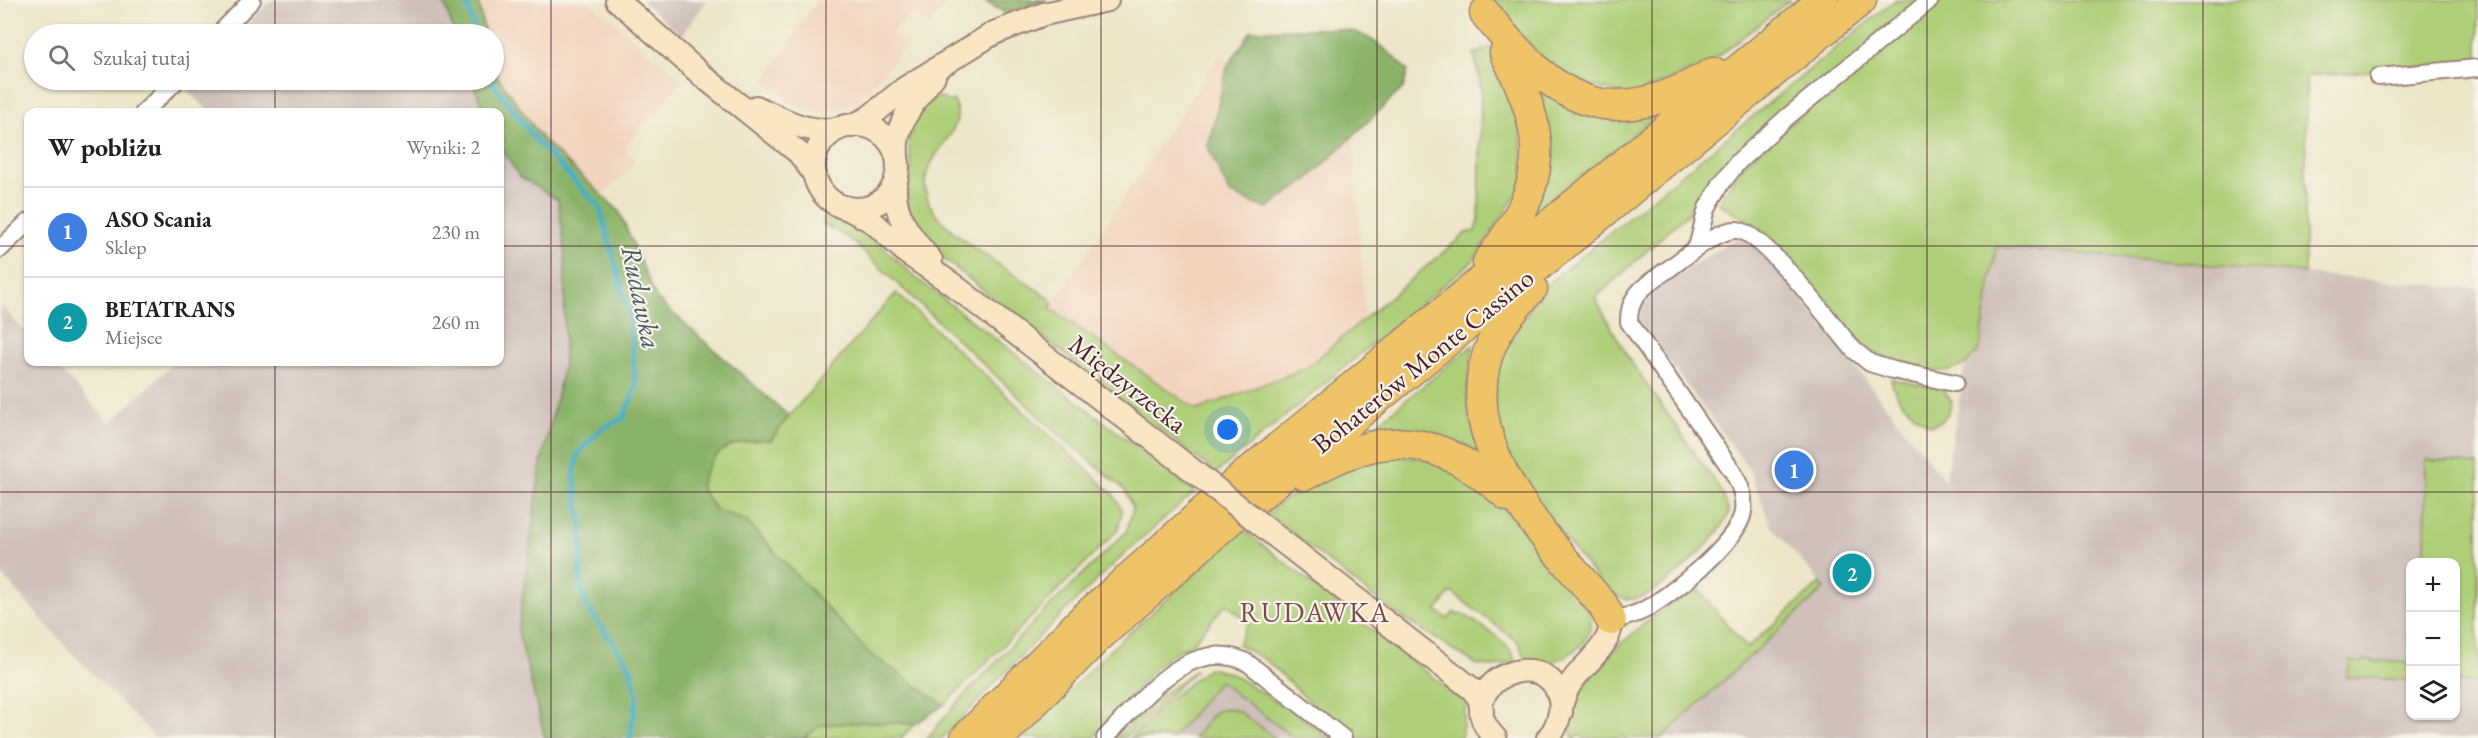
<!DOCTYPE html>
<html lang="pl">
<head>
<meta charset="utf-8">
<style>
	:root { --surface:#fff; --page:#f2f2f2; --text:#202124; --muted:#757577; --line:#e0e0e0; --accent:#0f766e }
	body { margin:0; font-family:"EB Garamond",serif; background:var(--page); color:var(--text) }
	.controls { position:absolute; right:18px; bottom:18px; display:grid; overflow:hidden; border-radius:12px; box-shadow:0 2px 4px #0004 }
	.controls button { width:54px; height:54px; display:grid; place-items:center; padding:0; border:0; border-bottom:2px solid var(--line); background:var(--surface); color:var(--text); font:30px sans-serif }
	.you { position:absolute; left:1228px; top:430px; width:21px; height:21px; margin:-15px; border:4px solid #fff; border-radius:50%; background:#1a73e8; box-shadow:0 0 0 9px #1a73e833 }
	.badge { display:grid; place-items:center; width:39px; height:39px; border-radius:50%; background:var(--accent); color:#fff; font-size:20px; font-weight:700 }
	.pin { position:absolute; translate:-50% -50%; border:3px solid #fff; box-shadow:0 2px 6px #0006 }
	.list { margin:0; padding:0; list-style:none }
	h2 { display:flex; justify-content:space-between; align-items:center; height:78px; margin:0; padding:0 24px; font-size:26px }
	h2 small { font-size:20px; font-weight:400; color:var(--muted) }
	.list li { display:grid; grid-template-columns:39px 1fr auto; gap:18px; align-items:center; box-sizing:border-box; height:90px; padding:0 24px; border-top:2px solid var(--line) }
	.list b { display:block; font-size:22px; white-space:nowrap }
	.list p { margin:0; font-size:20px; white-space:nowrap; color:var(--muted) }
	.list em { font-size:20px; font-style:normal; color:var(--muted) }
	.icon { flex:none; width:33px; height:33px; fill:none; stroke:currentColor; stroke-width:2; stroke-linecap:round; stroke-linejoin:round }
	.map { position:relative; flex:none; width:2478px; height:738px; overflow:hidden }
	.search { position:absolute; background:var(--surface); box-shadow:0 2px 4px #0004; left:24px; top:24px; width:480px; height:66px; display:flex; align-items:center; gap:15px; box-sizing:border-box; padding:0 21px; border-radius:33px; color:var(--muted); font-size:22px }
	.panel { position:absolute; background:var(--surface); box-shadow:0 2px 4px #0004; left:24px; top:108px; width:480px; height:258px; border-radius:12px }
	.map>svg:first-child { display:block }
</style>
</head>
<body>
<div class="map">
<svg width="2478" height="738" viewBox="0 0 2478 738">
	<rect width="100%" height="100%" fill="#f7f3e8"/>
	<filter id="ink" filterUnits="userSpaceOnUse"><feTurbulence type="fractalNoise" baseFrequency=".0167" numOctaves="2"/><feDisplacementMap in="SourceGraphic" scale="12" xChannelSelector="R" yChannelSelector="G"/><feConvolveMatrix kernelMatrix="1 2 1 2 8 2 1 2 1" color-interpolation-filters="sRGB"/></filter>
	<filter id="wash" filterUnits="userSpaceOnUse"><feTurbulence type="fractalNoise" baseFrequency=".008" numOctaves="4" result="noise"/><feDisplacementMap in="SourceGraphic" scale="24" xChannelSelector="R" yChannelSelector="G"/><feGaussianBlur stdDeviation="1.35" result="paint"/><feColorMatrix in="noise" values="0 0 0 0 0 0 0 0 0 0 0 0 0 0 0 0 0 1.4 0 .05"/><feComposite in="paint" operator="in"/></filter>
	<g filter="url(#wash)">
		<rect width="100%" height="100%" fill="#ede6c9"/>
		<g fill="#f2d4be">
			<polygon points="478,0 588,0 684,81 624,147 636,162 602,195 543,140 494,71 494,34 485,34"/>
			<polygon points="817,0 949,0 929,26 911,13 892,33 906,46 857,103 821,112 795,106 764,82"/>
			<polygon points="1218,58 1349,69 1365,319 1306,368 1196,410 1050,308"/>
		</g>
		<g fill="#cfc0ba">
			<polygon points="272,0 443,0 455,34 237,34"/>
			<polygon points="642,0 707,0 682,36"/>
			<polygon points="192,80 472,80 484,112 210,112 184,88"/>
			<polygon points="500,146 519,176 558,200 565,250 564,365 541,464 518,631 545,738 156,738 71,652 0,573 0,304 28,335 28,362 53,362 110,423 175,362 500,362"/>
			<polygon points="1745,237 1762,249 1945,481 1965,366 1974,359 1980,347 1995,247 2478,289 2478,465 2426,460 2425,562 2410,562 2410,663 2364,660 2347,677 2410,680 2410,716 2456,716 2456,682 2478,682 2478,738 1661,738 1825,588 1771,526 1749,469 1639,321 1642,303 1652,291 1736,239"/>
			<polygon points="1214,671 1300,738 1153,738"/>
		</g>
		<g fill="#aecf78" stroke="#7c7752" stroke-width="1.5">
			<polygon points="1490,0 1790,0 1708,64 1630,96 1559,77"/>
			<path d="M 1895,0 L 1922,0 L 1595,298 L 1629,359 L 1722,492 L 1729,512 C 1723,536 1659,595 1635,599 C 1625,600 1617,597 1608,592 L 1531,497 L 1495,431 L 1496,356 L 1544,287 Z"/>
			<path d="M 1942,0 L 2478,0 L 2478,63 L 2306,76 L 2305,273 L 1996,247 L 1980,347 C 1958,392 1891,364 1859,344 L 1772,239 L 1754,224 L 1718,203 L 1741,168 L 1790,124 Z"/>
			<path d="M 1491,47 L 1518,102 L 1524,183 L 1474,260 L 1216,473 L 940,256 C 927,243 912,224 908,206 C 904,193 910,183 911,170 C 912,161 909,152 908,143 C 908,126 923,99 940,97 L 949,102 L 953,100 C 974,136 907,157 930,205 C 943,233 1021,278 1049,298 L 1053,303 L 1050,308 L 1197,410 L 1306,368 L 1466,233 L 1475,231 L 1479,220 L 1481,85 L 1474,54 Z"/>
			<polygon points="1532,82 1660,112 1535,214"/>
			<path d="M 825,215 L 865,230 L 916,278 L 1195,492 C 1104,568 1023,652 943,738 L 927,738 L 960,700 L 1036,620 L 1126,532 L 1133,509 L 1125,490 L 1056,432 L 850,239 L 823,224 Z"/>
			<path d="M 896,293 L 1114,495 L 1122,511 L 1118,530 L 944,705 L 868,652 L 746,521 L 715,509 L 700,487 C 709,448 733,439 771,440 L 789,416 Z"/>
			<path d="M 1473,345 C 1465,395 1464,423 1490,468 L 1395,430 L 1367,432 Z"/>
			<path d="M 1891,379 L 1943,389 L 1952,402 C 1949,414 1942,424 1929,425 C 1913,414 1894,400 1891,379 Z"/>
			<path d="M 1376,455 L 1435,459 L 1501,503 L 1590,612 C 1598,646 1557,668 1527,662 L 1518,642 L 1451,592 L 1437,611 L 1448,619 L 1454,612 L 1459,615 L 1461,613 C 1476,623 1514,643 1515,662 L 1493,667 L 1476,664 L 1387,608 L 1266,512 C 1301,488 1336,471 1376,455 Z"/>
			<polygon points="2426,460 2478,465 2478,682 2456,682 2456,562 2425,562"/>
			<polygon points="1243,530 1466,703 1461,738 1356,738 1309,701 1267,661 1238,644 1249,622 1226,604 1191,645 1174,653 1155,668 1094,738 1023,738 1111,649"/>
			<path d="M 1820,583 L 1825,588 L 1661,738 L 1584,738 L 1579,735 L 1573,738 C 1565,721 1570,697 1583,682 C 1603,657 1669,598 1699,591 L 1747,648 Z"/>
			<polygon points="2364,660 2410,663 2410,680 2347,677 2350,661 2363,663"/>
			<polygon points="1208,668 1230,673 1280,704 1282,701 1329,738 1294,738 1219,681 1173,738 1130,738 1164,704"/>
			<polygon points="1196,670 1124,738 1116,738 1156,699"/>
			<polygon points="1227,708 1238,711 1275,738 1194,738 1215,712"/>
			<polygon points="866,722 915,724 901,738 804,738 821,725"/>
		</g>
		<g fill="#8ab268" stroke="#6a684a" stroke-width="1.5">
			<polygon points="443,0 478,0 485,34 455,34"/>
			<polygon points="983,0 1047,0 1005,13"/>
			<path d="M 1285,29 C 1348,29 1362,22 1408,71 L 1403,88 L 1305,182 L 1266,209 L 1229,193 L 1208,147 L 1227,67 L 1251,31 Z"/>
			<path d="M 494,71 L 543,140 L 619,211 L 656,298 L 789,416 L 771,440 C 734,439 709,449 700,487 L 715,509 L 746,521 L 868,652 L 944,705 L 915,724 L 866,722 L 821,725 L 804,738 L 545,738 L 518,631 L 541,464 L 564,365 L 565,250 L 558,200 L 519,176 L 500,146 L 500,112 L 484,112 L 472,80 L 494,80 Z"/>
		</g>
		<g fill="none" stroke-linecap="round" stroke-linejoin="round">
			<g stroke="#45afc3" stroke-width="5">
				<polyline points="466,0 476,34"/>
				<polyline points="491,80 537,142 599,206 629,313 636,388 623,418 601,429 578,454 574,476 582,528 580,582 586,606 630,666 637,698 630,738"/>
			</g>
		</g>
	</g>
	<g filter="url(#ink)">
		<g fill="none" stroke-linecap="round" stroke-linejoin="round">
			<defs>
				<g id="street">
					<polyline points="219,34 252,0"/>
					<polyline points="2378,77 2478,68"/>
					<polyline points="144,112 177,80"/>
					<polyline points="1697,248 1707,208 1721,184 1738,162 1786,118 1930,0"/>
					<polyline points="0,249 28,222"/>
					<path d="M 1611,620 C 1621,618 1633,616 1642,611 C 1670,597 1738,542 1743,512 C 1745,496 1740,485 1733,472 L 1629,322 C 1628,293 1649,283 1670,268 C 1686,256 1718,229 1737,230 C 1764,232 1833,326 1854,350 L 1870,363 L 1893,370 L 1954,383"/>
					<path d="M 1105,738 C 1141,701 1190,633 1248,663 L 1343,738"/>
				</g>
				<g id="secondary">
					<polyline points="617,0 704,77 799,153 815,175"/>
					<path d="M 756,107 C 783,119 809,136 840,128"/>
					<circle cx="856" cy="167" r="42"/>
					<polyline points="852,126 868,118 905,88 994,33 1044,14 1107,0"/>
					<path d="M 897,157 C 893,124 915,101 934,76"/>
					<path d="M 896,178 C 890,211 910,237 931,260"/>
					<polyline points="845,207 873,222 908,254 952,284 1187,466"/>
					<polyline points="1278,538 1472,689 1479,698 1482,711"/>
					<path d="M 1495,738 C 1441,682 1561,633 1561,712"/>
					<path d="M 1548,738 C 1563,722 1558,703 1569,686 C 1581,665 1613,646 1611,620"/>
				</g>
				<g id="highway">
					<path d="M 1485,13 C 1555,101 1606,136 1713,73"/>
					<path d="M 1488,262 C 1548,184 1550,139 1505,53"/>
					<path d="M 1532,288 C 1517,306 1501,322 1492,343 C 1449,441 1545,537 1603,605 L 1611,620"/>
					<path d="M 1305,475 C 1387,427 1438,434 1508,496"/>
					<polyline points="966,738 1083,619 1239,480 1823,0"/>
					<polyline points="999,738 1096,639 1231,519 1861,0"/>
				</g>
			</defs>
			<use href="#street" stroke="#9c827a" stroke-width="20"/>
			<use href="#secondary" stroke="#9c827a" stroke-width="26"/>
			<use href="#highway" stroke="#9c827a" stroke-width="33"/>
			<use href="#street" stroke="#fff" stroke-width="16"/>
			<use href="#secondary" stroke="#f9e7c3" stroke-width="22"/>
			<use href="#highway" stroke="#efc469" stroke-width="30"/>
			<defs>
				<polyline id="secondary-bridge" points="1187,466 1278,538"/>
			</defs>
			<use href="#secondary-bridge" stroke="#9c827a" stroke-width="26" stroke-linecap="butt"/>
			<use href="#secondary-bridge" stroke="#f9e7c3" stroke-width="22"/>
		</g>
	</g>
	<path fill="none" stroke="#4a1f2b" stroke-width="1.5" stroke-opacity="0.55" d="M 275,0 L 275,34M 551,0 L 551,738M 826,0 L 826,738M 1101,0 L 1101,738M 1377,0 L 1377,738M 1652,0 L 1652,738M 1927,0 L 1927,738M 2203,0 L 2203,738M 275,80 L 275,112M 0,246 L 28,246M 500,246 L 2478,246M 275,362 L 275,738M 0,492 L 2478,492"/>
	<g text-anchor="middle" stroke-width="4.5" stroke-linejoin="round" paint-order="stroke">
		<g font-size="27" fill="#4a1f2b" stroke="#f7f3e8">
			<text transform="translate(1423 361) rotate(-39)" y="9">Bohaterów Monte Cassino</text>
			<text transform="translate(1128 384) rotate(38)" y="9">Międzyrzecka</text>
		</g>
		<g font-size="28" font-style="italic" fill="#485968" stroke="#f7f3e8">
			<text transform="translate(642 297) rotate(78)" y="10">Rudawka</text>
		</g>
		<g font-size="28" letter-spacing="1.5" fill="#804848" stroke="#f7f3e8">
			<text x="1315" y="622">RUDAWKA</text>
		</g>
	</g>
</svg>
<div class="controls">
<button>+</button>
<button>−</button>
<button><svg class="icon" aria-label="layers" viewBox="0 0 24 24"><path d="M12 4l9 5-9 5-9-5zM3 14l9 5 9-5"/></svg></button>
</div>
<div class="you"></div>
<div class="pin badge" style="left:1794px;top:470px;background:#3f7fe0">1</div>
<div class="pin badge" style="left:1852px;top:573px;background:#0f9aa8">2</div>
<div class="search"><svg class="icon" aria-label="search" viewBox="0 0 24 24"><circle cx="10" cy="10" r="6"/><path d="M15 15l6 6"/></svg>Szukaj tutaj</div>
<section class="panel">
<h2>W pobliżu<small>Wyniki: 2</small></h2>
<ul class="list">
<li><span class="badge" style="background:#3f7fe0">1</span><div><b>ASO Scania</b><p>Sklep</p></div><em>230 m</em></li>
<li><span class="badge" style="background:#0f9aa8">2</span><div><b>BETATRANS</b><p>Miejsce</p></div><em>260 m</em></li>
</ul>
</section>
</div>
</body>
</html>
